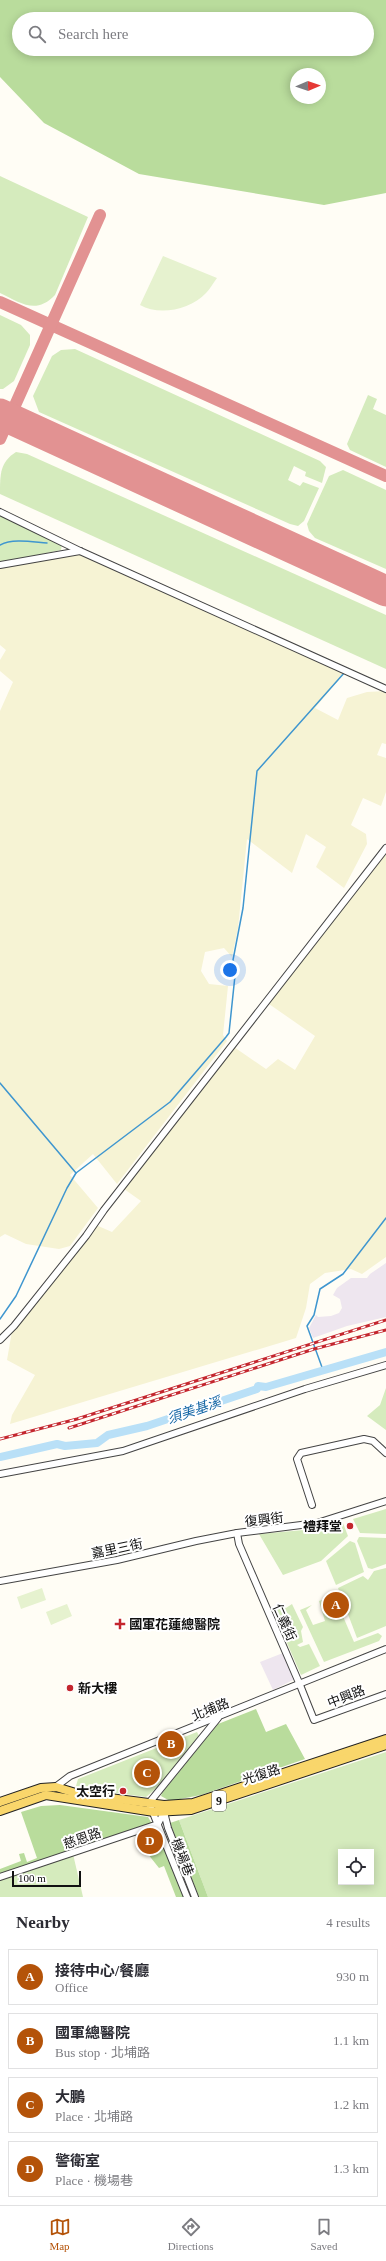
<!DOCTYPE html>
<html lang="en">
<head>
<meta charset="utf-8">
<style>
	:root { --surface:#fff; --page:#f2f2f3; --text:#2b2b33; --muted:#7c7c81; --line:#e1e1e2; --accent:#b45309 }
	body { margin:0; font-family:"Times New Roman","Noto Sans TC",serif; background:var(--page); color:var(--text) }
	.controls { position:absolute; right:12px; bottom:12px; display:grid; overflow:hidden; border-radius:0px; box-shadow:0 2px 10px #0003 }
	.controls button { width:36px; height:36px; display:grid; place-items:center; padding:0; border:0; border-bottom:1px solid var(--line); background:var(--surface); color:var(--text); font:20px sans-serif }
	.compass { position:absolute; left:290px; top:68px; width:36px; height:36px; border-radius:50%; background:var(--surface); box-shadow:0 2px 10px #0003; rotate:88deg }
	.scale { position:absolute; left:12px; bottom:10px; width:69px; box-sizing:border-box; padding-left:4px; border:2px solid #111; border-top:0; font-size:11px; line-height:14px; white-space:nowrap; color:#111; -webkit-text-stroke:3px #fff; paint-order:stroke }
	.you { position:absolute; left:230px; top:970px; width:14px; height:14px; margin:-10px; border:3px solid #fff; border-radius:50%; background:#1a73e8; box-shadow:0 0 0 6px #1a73e833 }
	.badge { display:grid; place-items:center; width:26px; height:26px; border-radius:50%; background:var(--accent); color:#fff; font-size:13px; font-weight:700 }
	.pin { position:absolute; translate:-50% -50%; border:2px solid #fff; box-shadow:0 1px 4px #0006 }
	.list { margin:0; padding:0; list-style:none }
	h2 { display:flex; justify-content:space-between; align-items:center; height:52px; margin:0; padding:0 16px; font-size:17px }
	h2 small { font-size:13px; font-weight:400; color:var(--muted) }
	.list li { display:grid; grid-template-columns:26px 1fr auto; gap:12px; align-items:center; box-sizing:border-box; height:56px; margin:0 8px 8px; padding:0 8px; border:1px solid var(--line); border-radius:0px }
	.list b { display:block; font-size:15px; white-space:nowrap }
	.list p { margin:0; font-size:13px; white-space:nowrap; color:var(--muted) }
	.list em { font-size:13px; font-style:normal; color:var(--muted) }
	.icon { flex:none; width:22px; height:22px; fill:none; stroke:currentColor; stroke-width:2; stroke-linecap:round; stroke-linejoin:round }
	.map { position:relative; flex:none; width:386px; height:1897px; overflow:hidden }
	.search { position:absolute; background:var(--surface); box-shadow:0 2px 10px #0003; left:12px; right:12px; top:12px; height:44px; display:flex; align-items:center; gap:10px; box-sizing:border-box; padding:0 14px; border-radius:22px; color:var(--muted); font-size:15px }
	.sheet { height:308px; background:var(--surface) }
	nav { display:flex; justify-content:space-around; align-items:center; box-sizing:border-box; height:56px; border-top:1px solid var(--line); background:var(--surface); font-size:11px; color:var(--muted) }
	nav a { display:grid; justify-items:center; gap:2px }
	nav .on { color:var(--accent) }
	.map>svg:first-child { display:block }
</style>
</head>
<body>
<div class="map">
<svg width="386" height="1897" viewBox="0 0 386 1897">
	<rect width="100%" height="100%" fill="#fffdf5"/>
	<g fill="#eee6ef">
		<polygon points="386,1263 386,1317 347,1326 313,1338 309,1328 316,1315 318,1317 331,1316 339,1313 342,1308 340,1299 333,1295 337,1288 351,1278 367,1278 370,1274"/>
		<polygon points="283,1653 295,1679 273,1690 260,1662"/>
	</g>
	<g fill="#f6f3d4">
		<polygon points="80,550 346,671 315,708 338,720 347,698 367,692 386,691 386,744 382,743 377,755 386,758 386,792 381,806 363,798 351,825 366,834 367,844 344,888 316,867 326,847 306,834 292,873 247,839 238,928 232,957 224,948 205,952 201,971 209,984 228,986 223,1035 227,1041 117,1184 93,1154 70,1175 98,1208 70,1246 59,1249 26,1244 5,1234 0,1237 0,711 13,682 0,671 0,660 6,650 0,645 0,568"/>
		<polygon points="386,852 386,1257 362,1274 351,1269 325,1273 310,1284 306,1308 296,1338 10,1424 12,1415 35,1375 7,1360 12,1331 96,1225 112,1232 141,1201 124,1189 234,1047 266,1069 278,1059 295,1070 315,1036 269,1004"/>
	</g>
	<g fill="#d5ebbd" fill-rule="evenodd">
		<path d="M 0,176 L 88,217 L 55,295 C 36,315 21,303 0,293 Z"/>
		<polygon points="0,315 21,325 30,335 30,345 14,381 3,389 0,389"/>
		<polygon points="75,349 320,461 326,467 322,483 305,476 306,472 294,466 288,480 300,486 303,482 319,488 304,521 298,526 290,524 39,412 33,396 52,356 61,350"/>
		<polygon points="368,395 377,399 373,409 386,415 386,467 350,450 347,444"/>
		<path d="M 16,452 L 27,454 L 386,615 L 386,669 L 0,494 C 0,474 0,462 16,452 Z"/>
		<polygon points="343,470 386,490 386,569 315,538 309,531 307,524 329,476"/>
		<polygon points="0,515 62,543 61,550 0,563"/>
		<polygon points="386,1388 386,1430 367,1416 380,1405"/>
		<polygon points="386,1509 386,1534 360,1533 353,1519"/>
		<polygon points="343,1523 348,1536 321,1561 283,1575 259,1534 315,1529"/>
		<polygon points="359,1537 386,1538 386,1564 372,1569 368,1568 357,1541"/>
		<polygon points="350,1541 355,1543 364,1572 336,1585 326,1561"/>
		<polygon points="386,1568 386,1626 357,1638 338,1588 363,1576 368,1580 374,1571"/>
		<polygon points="327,1598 335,1616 342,1614 354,1642 378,1633 382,1636 379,1641 324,1662 300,1610 312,1605 306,1610 313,1625 325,1621 319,1601"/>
		<polygon points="292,1604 303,1627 301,1631 303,1642 297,1645 300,1647 309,1644 320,1666 301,1675 273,1611 284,1606 286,1608"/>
		<polygon points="197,1732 199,1736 157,1788 146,1797 79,1788 76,1786 78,1779"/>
		<path d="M 386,1752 L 386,1897 L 208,1897 L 179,1820 ZM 341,1852 L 371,1852 L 371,1882 L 341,1882 Z"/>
		<polygon points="73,1854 83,1897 0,1897 0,1877"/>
	</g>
	<g fill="#b9dc9c" fill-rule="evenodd">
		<path d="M 0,0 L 386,0 L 386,193 L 324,205 L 139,174 L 44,123 L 0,77 ZM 19,19 L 367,19 L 367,49 L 19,49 ZM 296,74 L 320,74 L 320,98 L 296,98 Z"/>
		<polygon points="256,1709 266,1732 286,1724 305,1759 201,1795 170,1801 161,1796 162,1793 218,1724"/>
		<polygon points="60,1805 148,1817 155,1829 0,1877 0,1869 21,1861 19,1854 24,1853 27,1862 37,1858 21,1812 41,1806"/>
		<polygon points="179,1820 208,1897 199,1897 170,1823"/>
		<polygon points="159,1833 184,1897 176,1897 164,1866 159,1868 140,1844 140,1839 144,1838 148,1846 155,1843 152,1835"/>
	</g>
	<g fill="#e6f2cf">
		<path d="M 163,256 L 217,278 C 213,283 210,289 206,293 C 190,310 159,316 140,305 Z"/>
		<polygon points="42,1588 46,1600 21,1609 17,1597"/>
		<polygon points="67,1604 72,1616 51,1625 46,1612"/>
	</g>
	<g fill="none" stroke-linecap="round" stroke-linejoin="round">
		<g stroke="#3f96cf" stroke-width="1.5">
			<path d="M 0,545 C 13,538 33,542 47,543"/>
			<polyline points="0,1083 76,1173"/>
			<polyline points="0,1319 16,1296 67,1188 76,1173 170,1102 226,1037 229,1033 236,966 233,960 243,908 257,771 345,672"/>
			<polyline points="323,1370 307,1326 314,1315 320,1289 343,1274 386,1218"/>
		</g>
		<polyline stroke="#b9e0f7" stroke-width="8" points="0,1457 57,1444 65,1446 97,1443 108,1435 147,1426 257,1389 258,1386 266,1387 386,1352"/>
		<g stroke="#e29292" stroke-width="12">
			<polyline points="0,302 386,476"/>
			<polyline points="0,439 100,215"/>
		</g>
		<polyline stroke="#e29292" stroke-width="31" points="0,414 386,591"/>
		<defs>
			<g id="minor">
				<polyline points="0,512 80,551 386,689"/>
				<polyline points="0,565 80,551"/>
				<polyline points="0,1340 14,1326 86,1236 104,1210 386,848"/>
				<polyline points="0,1474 123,1451 305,1389 386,1365"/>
				<polyline points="312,1505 297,1459 301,1453 364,1439 373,1441 386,1453"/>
				<polyline points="237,1533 239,1544 300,1685 314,1720 386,1694"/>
				<polyline points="0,1581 117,1560 196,1541 237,1533 317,1523 386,1501"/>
				<polyline points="54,1788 70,1776 386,1649"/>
				<polyline points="164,1812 168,1828 195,1897"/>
				<polyline points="0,1877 158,1824 164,1812"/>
				<polyline points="187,1897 149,1803 218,1718"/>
			</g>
			<g id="major">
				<polyline points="0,1802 41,1788 56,1787 79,1794 164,1805 193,1803 386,1739"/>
				<polyline points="0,1811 46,1795 154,1812 191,1810 386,1745"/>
			</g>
		</defs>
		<use href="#minor" stroke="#444" stroke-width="8"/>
		<use href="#major" stroke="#222" stroke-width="10"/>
		<use href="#minor" stroke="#fff" stroke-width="6"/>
		<use href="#major" stroke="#f9d66b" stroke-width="8"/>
		<defs>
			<g id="rail">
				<polyline points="69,1428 314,1349 386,1330"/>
				<polyline points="0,1439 77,1419 386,1320"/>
			</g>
		</defs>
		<use href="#rail" stroke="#c4262e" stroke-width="3"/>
		<use href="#rail" stroke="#fff" stroke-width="1.5" stroke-dasharray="4.5" stroke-linecap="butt"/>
	</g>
	<g fill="#c4262e" stroke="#fff" stroke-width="1.5">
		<circle cx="350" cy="1526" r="4"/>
		<path d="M118 1618h4v4h4v4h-4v4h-4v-4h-4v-4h4z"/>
		<circle cx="70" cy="1688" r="4"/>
		<circle cx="123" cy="1791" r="4"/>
	</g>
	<g text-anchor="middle" stroke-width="4" stroke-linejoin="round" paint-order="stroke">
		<rect fill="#fff" stroke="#585858" stroke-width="1" x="212" y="1791" width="14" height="20" rx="3"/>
		<g font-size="12" font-weight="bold" fill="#111">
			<text x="219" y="1805">9</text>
		</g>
		<g font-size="13" fill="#111" stroke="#fff">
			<text transform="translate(264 1519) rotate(-7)" y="5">復興街</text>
			<text transform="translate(117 1548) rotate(-12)" y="5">嘉里三街</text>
			<text transform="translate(285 1622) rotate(66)" y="5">仁義街</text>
			<text transform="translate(346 1696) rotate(-21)" y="5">中興路</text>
			<text transform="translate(210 1709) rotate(-22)" y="5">北埔路</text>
			<text transform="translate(261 1774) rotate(-18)" y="5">光復路</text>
			<text transform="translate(82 1838) rotate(-19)" y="5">慈恩路</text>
			<text transform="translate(183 1857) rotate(69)" y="5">機場巷</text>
		</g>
		<g font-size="13" font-weight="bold" fill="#111" stroke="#fff" text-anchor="end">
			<text x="342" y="1531">禮拜堂</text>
			<text x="129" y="1629" text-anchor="start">國軍花蓮總醫院</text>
			<text x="78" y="1693" text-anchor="start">新大樓</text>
			<text x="115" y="1796">太空行</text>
		</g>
		<g font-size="14" font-style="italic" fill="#1768a6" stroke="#fff">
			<text transform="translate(194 1410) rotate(-19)" y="5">須美基溪</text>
		</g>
	</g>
</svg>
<div class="controls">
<button><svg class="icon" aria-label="locate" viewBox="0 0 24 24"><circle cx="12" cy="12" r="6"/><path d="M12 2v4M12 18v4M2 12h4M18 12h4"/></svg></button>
</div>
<svg class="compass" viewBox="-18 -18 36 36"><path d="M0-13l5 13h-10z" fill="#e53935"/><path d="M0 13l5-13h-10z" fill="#7c7c81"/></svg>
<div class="scale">100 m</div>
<div class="you"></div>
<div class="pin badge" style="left:336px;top:1605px">A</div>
<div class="pin badge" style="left:171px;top:1744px">B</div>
<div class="pin badge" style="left:147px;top:1773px">C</div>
<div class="pin badge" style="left:150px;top:1841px">D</div>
<div class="search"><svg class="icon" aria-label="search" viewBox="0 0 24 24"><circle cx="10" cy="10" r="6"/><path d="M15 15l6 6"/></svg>Search here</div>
</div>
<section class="sheet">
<h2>Nearby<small>4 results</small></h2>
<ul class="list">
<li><span class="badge">A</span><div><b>接待中心/餐廳</b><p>Office</p></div><em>930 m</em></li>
<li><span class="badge">B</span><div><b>國軍總醫院</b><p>Bus stop · 北埔路</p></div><em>1.1 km</em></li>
<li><span class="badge">C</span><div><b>大鵬</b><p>Place · 北埔路</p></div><em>1.2 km</em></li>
<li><span class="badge">D</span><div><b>警衛室</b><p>Place · 機場巷</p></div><em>1.3 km</em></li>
</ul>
</section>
<nav>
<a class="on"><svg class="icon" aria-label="map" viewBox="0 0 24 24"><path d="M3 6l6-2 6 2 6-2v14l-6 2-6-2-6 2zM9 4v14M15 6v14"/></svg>Map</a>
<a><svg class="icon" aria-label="directions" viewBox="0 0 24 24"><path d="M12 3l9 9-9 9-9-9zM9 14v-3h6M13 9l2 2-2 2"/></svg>Directions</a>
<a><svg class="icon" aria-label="saved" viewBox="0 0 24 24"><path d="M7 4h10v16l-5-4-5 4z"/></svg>Saved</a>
</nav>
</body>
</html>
